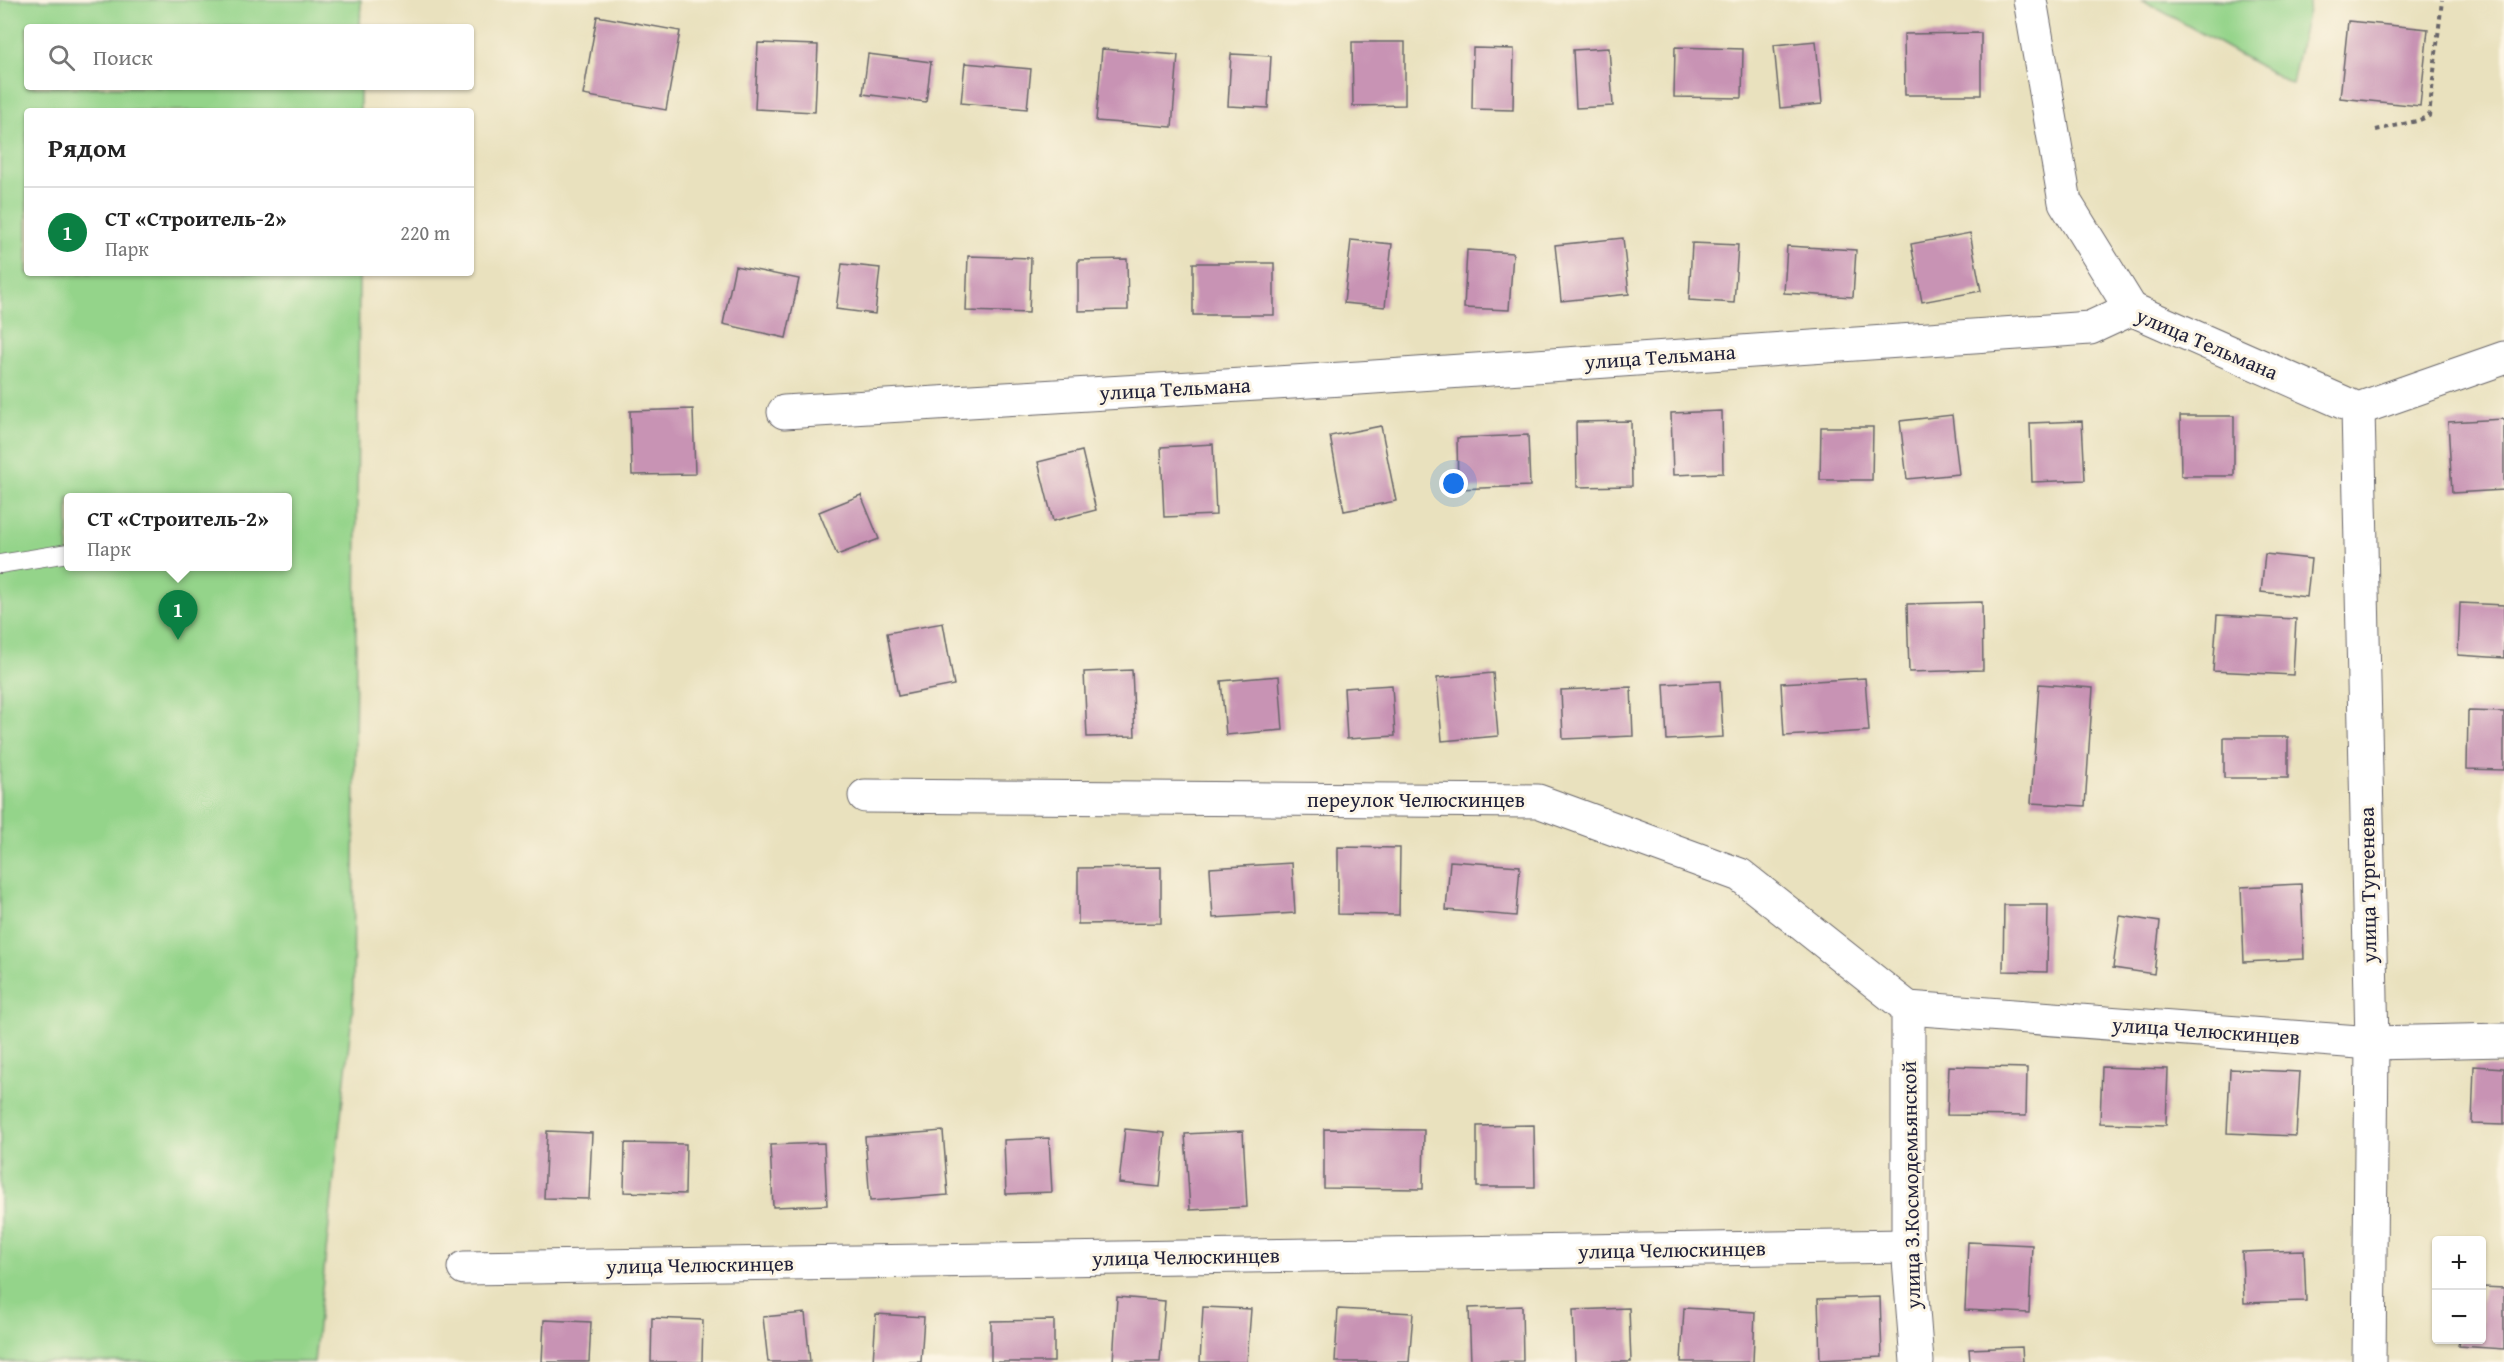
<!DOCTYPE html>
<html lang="ru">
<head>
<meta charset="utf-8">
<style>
	:root { --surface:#fff; --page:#f6f6f6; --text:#222; --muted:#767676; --line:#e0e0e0; --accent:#0b8043 }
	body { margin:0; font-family:"Gentium Book Plus",serif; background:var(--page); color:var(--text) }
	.controls { position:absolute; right:18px; bottom:18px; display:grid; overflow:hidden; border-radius:6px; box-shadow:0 2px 4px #0004 }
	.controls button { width:54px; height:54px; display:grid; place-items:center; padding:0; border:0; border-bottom:2px solid var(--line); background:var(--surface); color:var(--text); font:30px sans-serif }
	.you { position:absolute; left:1454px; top:484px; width:21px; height:21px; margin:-15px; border:4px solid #fff; border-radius:50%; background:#1a73e8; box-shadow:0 0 0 9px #1a73e833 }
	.badge { display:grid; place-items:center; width:39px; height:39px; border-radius:50%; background:var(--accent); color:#fff; font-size:20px; font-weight:700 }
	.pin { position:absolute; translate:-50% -50px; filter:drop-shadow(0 2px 3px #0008) }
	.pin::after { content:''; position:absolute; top:32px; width:21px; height:18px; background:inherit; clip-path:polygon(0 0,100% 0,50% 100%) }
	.popup { position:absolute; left:64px; top:493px; width:228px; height:78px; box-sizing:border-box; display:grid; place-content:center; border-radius:6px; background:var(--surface); filter:drop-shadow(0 2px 4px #0005); font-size:20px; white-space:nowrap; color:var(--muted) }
	.popup b { font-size:22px; color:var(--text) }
	.popup::after { content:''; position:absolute; left:50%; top:100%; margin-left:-12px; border:12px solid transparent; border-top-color:var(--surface) }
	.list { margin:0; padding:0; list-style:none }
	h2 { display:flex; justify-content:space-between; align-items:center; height:78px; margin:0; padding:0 24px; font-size:26px }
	h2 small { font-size:20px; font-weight:400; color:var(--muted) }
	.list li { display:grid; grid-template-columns:39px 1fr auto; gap:18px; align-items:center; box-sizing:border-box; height:90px; padding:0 24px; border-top:2px solid var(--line) }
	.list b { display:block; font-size:22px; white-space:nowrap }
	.list p { margin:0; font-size:20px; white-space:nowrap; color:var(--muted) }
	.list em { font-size:20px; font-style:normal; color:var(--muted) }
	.icon { flex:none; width:33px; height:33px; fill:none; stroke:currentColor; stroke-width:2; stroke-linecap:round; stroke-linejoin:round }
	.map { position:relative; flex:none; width:2504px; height:1362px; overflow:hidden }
	.search { position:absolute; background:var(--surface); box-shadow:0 2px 4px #0004; left:24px; top:24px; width:450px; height:66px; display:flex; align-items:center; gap:15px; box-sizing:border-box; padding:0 21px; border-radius:6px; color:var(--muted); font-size:22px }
	.panel { position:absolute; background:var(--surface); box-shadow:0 2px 4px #0004; left:24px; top:108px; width:450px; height:168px; border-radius:6px }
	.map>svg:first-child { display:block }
</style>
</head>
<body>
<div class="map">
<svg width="2504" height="1362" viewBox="0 0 2504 1362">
	<rect width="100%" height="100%" fill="#fcf5e5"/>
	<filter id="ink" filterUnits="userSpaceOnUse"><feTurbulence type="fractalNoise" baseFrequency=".0167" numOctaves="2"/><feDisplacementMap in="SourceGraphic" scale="12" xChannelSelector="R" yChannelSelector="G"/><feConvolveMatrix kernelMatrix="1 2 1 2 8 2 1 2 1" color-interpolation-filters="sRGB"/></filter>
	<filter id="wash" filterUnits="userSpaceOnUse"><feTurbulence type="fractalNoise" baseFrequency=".008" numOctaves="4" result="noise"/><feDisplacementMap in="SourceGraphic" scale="24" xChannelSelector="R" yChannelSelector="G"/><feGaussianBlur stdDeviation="1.35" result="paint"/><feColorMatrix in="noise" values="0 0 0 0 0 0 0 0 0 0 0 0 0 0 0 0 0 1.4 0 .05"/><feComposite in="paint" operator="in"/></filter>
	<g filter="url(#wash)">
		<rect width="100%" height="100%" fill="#e9e1be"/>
		<g fill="#94d48a" stroke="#5b7b62" stroke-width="1.5" fill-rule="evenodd">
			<path d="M 0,0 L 361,0 L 360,27 L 27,27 L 27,87 L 360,87 L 360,111 L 27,111 L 27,273 L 359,273 L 353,1006 L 314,1362 L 0,1362 ZM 68,498 L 288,498 L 288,566 L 68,566 Z"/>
			<polygon points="2142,0 2310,0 2292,84"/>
		</g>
		<g id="blocks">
			<g fill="#c893b4">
				<polygon points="597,16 680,31 666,110 583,95"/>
				<polygon points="2348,21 2428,29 2420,106 2340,98"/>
				<polygon points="1981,33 1981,95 1905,95 1904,34"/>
				<polygon points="1816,41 1822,104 1780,108 1774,45"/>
				<polygon points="1352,42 1405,42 1405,105 1353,106"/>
				<polygon points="758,43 818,45 815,112 755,109"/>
				<polygon points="1675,47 1743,49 1742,98 1674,97"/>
				<polygon points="1473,48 1514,49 1513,110 1472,109"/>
				<polygon points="1609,48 1613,106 1576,108 1573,50"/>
				<polygon points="1102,49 1178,55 1172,127 1096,121"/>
				<polygon points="868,54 931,62 926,102 863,94"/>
				<polygon points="1231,54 1271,56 1268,108 1228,106"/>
				<polygon points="965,63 1031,69 1027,109 961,103"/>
				<polygon points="1970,233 1981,291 1922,302 1911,244"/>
				<polygon points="1623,238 1629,294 1561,301 1555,245"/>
				<polygon points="1351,240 1392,244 1385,307 1344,303"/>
				<polygon points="1692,243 1738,245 1734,303 1689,300"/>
				<polygon points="1787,246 1856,250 1853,297 1784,293"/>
				<polygon points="1467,250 1513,253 1509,310 1464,308"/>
				<polygon points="968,256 1031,258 1029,313 966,311"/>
				<polygon points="1127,259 1128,310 1078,311 1078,260"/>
				<rect x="1193" y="263" width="81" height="52"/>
				<polygon points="842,264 880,268 875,314 836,309"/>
				<polygon points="735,266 799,279 786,338 723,324"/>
				<polygon points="693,409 695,474 632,475 630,411"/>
				<polygon points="1722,411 1723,473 1673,475 1671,413"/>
				<polygon points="1952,415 1959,474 1907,479 1900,421"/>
				<polygon points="2180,416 2234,416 2234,476 2181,476"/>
				<polygon points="2504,419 2504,490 2452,493 2448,422"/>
				<polygon points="1631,421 1632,486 1577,487 1576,422"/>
				<polygon points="2082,421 2085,480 2032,482 2030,423"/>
				<polygon points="1381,426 1396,501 1344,511 1330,436"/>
				<polygon points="1821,427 1873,427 1872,480 1820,480"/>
				<polygon points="1528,435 1530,486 1458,489 1457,438"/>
				<polygon points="1213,444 1216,515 1164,517 1161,447"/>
				<polygon points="1082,451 1096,510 1053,521 1038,462"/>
				<polygon points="861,495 879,539 837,555 819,512"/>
				<polygon points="2265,554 2311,559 2307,597 2261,592"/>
				<polygon points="1982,602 1983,670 1909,672 1907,604"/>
				<polygon points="2460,603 2504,605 2504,658 2458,655"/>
				<polygon points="2217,615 2296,619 2293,675 2213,671"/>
				<polygon points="943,623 954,685 898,696 887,633"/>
				<polygon points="1132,670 1135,736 1087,737 1084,672"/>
				<polygon points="1493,673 1498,736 1442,741 1437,678"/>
				<polygon points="1279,676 1283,730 1226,735 1221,681"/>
				<polygon points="1865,678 1869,731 1784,736 1781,683"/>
				<polygon points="1720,681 1723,737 1667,740 1664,684"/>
				<polygon points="2039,684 2093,688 2085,806 2031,803"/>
				<polygon points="1392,685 1395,736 1347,739 1344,688"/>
				<polygon points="1631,687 1633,736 1563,739 1561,690"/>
				<polygon points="2468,711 2504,712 2504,770 2467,769"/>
				<rect x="2224" y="737" width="64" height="41"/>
				<polygon points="1338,847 1400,848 1399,915 1338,914"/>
				<polygon points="1450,861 1520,866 1516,916 1446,910"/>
				<polygon points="1292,863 1295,913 1213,918 1210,868"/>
				<polygon points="1161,867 1161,923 1078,924 1078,868"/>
				<polygon points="2301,884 2304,959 2244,962 2241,887"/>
				<polygon points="2004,905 2048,905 2047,972 2003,971"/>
				<polygon points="2120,916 2160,922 2154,974 2113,968"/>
				<polygon points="1949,1066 2027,1068 2026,1116 1947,1115"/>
				<polygon points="2474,1066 2504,1068 2504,1125 2472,1124"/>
				<polygon points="2102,1067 2168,1069 2166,1125 2100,1123"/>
				<polygon points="2230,1069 2300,1072 2296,1136 2227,1133"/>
				<polygon points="1534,1125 1535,1187 1477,1187 1477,1126"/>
				<polygon points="1125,1129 1165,1133 1160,1187 1119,1183"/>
				<polygon points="1324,1129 1424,1130 1423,1189 1324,1188"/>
				<polygon points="547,1131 592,1133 589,1199 544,1198"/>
				<polygon points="943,1131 948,1195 870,1201 865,1137"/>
				<polygon points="1243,1131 1247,1207 1190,1210 1185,1134"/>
				<polygon points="1049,1138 1052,1192 1006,1194 1004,1140"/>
				<polygon points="625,1143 686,1144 685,1194 624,1192"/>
				<polygon points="824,1143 827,1205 773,1207 770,1145"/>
				<polygon points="1968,1242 2032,1245 2029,1313 1965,1310"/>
				<polygon points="2304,1250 2306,1301 2244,1303 2242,1252"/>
				<polygon points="2482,1287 2504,1288 2504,1349 2458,1346 2459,1340 2482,1340"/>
				<polygon points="1117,1297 1165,1301 1160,1362 1113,1362"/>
				<polygon points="1880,1297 1882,1357 1820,1360 1818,1299"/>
				<polygon points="1522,1306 1523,1361 1471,1362 1469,1308"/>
				<polygon points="1203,1307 1251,1309 1247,1362 1200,1362"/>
				<polygon points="1629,1308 1631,1362 1575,1362 1573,1310"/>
				<polygon points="1684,1308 1755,1312 1753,1362 1681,1362"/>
				<polygon points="1338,1309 1413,1313 1409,1362 1335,1362"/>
				<polygon points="805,1313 810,1362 768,1362 763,1317"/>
				<polygon points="876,1314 924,1317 921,1362 873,1362"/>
				<polygon points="652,1318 703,1320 702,1362 651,1362"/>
				<polygon points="544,1320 591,1322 589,1362 542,1362"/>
				<polygon points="1054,1320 1054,1362 991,1362 991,1321"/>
				<polygon points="2022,1347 2023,1362 1970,1362 1969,1349"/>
			</g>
		</g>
	</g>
	<g filter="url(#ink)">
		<use href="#blocks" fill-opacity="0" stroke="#686569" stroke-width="1.5"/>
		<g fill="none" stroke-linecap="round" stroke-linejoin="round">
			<defs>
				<polyline id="lane" points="0,564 68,553"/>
				<g id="street">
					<polyline points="2030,0 2065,202 2131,309"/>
					<polyline points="2358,409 2372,1043 2369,1362"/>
					<polyline points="784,412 1359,378 2090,328 2131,309 2358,409 2504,358"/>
					<polyline points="865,796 1538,801 1740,875 1908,1008"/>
					<polyline points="1908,1008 2372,1043 2504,1040"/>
					<polyline points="1908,1008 1908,1246 1917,1362"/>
					<polyline points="464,1268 1908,1246"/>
				</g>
			</defs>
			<use href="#lane" stroke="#686569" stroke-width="20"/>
			<use href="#street" stroke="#686569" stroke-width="35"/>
			<polyline stroke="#686569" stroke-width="4" stroke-dasharray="4.5 4.5" stroke-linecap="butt" points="2376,130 2417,121 2429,116 2442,0"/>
			<use href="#lane" stroke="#fff" stroke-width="18"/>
			<use href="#street" stroke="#fff" stroke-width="33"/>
		</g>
	</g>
	<g text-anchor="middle" stroke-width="6" stroke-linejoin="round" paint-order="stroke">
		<g font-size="21" fill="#22223b" stroke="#fcf5e5">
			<text transform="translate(2207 344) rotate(23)" y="7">улица Тельмана</text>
			<text transform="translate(1660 357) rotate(-4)" y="7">улица Тельмана</text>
			<text transform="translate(1175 389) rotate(-3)" y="7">улица Тельмана</text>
			<text x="1416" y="807">переулок Челюскинцев</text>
			<text transform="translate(2368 885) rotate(-91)" y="7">улица Тургенева</text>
			<text transform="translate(2206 1031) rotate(4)" y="7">улица Челюскинцев</text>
			<text transform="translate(1911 1185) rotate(-91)" y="7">улица З.Космодемьянской</text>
			<text transform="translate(1672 1250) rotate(-1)" y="7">улица Челюскинцев</text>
			<text transform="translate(1186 1257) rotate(-1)" y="7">улица Челюскинцев</text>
			<text transform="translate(700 1265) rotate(-1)" y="7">улица Челюскинцев</text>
		</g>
	</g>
</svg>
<div class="controls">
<button>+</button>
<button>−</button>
</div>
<div class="you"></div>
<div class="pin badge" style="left:178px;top:640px">1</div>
<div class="popup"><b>СТ «Строитель-2»</b>Парк</div>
<div class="search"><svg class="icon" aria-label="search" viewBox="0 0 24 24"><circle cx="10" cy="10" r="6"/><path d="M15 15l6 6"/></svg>Поиск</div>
<section class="panel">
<h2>Рядом<small></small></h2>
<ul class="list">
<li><span class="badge">1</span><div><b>СТ «Строитель-2»</b><p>Парк</p></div><em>220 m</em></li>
</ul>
</section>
</div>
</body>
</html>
